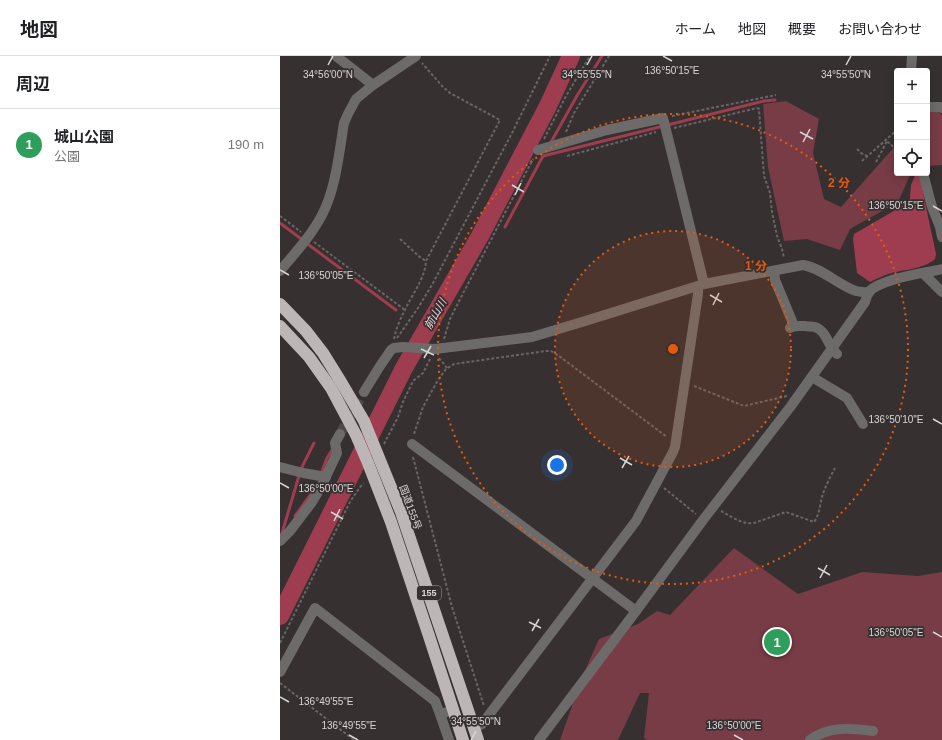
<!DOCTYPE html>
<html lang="ja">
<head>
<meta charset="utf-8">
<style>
	:root { --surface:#fff; --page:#f2f2f2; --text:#202124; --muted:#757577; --line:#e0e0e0; --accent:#0b8043 }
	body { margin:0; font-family:Helvetica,"Noto Sans JP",sans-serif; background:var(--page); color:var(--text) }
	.controls { position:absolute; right:12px; top:12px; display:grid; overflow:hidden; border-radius:4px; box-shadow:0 2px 10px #0003 }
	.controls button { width:36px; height:36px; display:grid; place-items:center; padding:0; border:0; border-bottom:1px solid var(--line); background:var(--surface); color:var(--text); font:20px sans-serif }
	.you { position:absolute; left:277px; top:409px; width:14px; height:14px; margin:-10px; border:3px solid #fff; border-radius:50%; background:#1a73e8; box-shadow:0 0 0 6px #1a73e833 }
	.badge { display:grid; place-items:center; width:26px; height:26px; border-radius:50%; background:var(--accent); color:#fff; font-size:13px; font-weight:700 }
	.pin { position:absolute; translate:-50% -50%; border:2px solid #fff; box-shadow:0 1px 4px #0006 }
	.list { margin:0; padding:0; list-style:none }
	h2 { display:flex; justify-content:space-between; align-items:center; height:52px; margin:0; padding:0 16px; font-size:17px }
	h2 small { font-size:13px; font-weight:400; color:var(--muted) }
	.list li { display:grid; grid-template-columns:26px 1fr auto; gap:12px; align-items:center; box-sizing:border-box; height:72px; padding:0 16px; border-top:1px solid var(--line) }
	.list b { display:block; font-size:15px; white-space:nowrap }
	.list p { margin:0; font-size:13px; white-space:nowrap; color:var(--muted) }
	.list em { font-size:13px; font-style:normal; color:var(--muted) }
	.icon { flex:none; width:22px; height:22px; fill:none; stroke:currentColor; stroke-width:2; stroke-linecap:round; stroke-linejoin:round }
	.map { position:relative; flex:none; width:662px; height:684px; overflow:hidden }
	header { display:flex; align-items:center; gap:24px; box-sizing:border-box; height:56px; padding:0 20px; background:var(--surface); border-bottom:1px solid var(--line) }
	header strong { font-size:19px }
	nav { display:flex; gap:22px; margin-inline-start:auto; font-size:14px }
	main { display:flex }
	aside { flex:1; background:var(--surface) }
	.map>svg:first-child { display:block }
</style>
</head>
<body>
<header>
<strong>地図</strong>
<nav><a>ホーム</a><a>地図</a><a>概要</a><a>お問い合わせ</a></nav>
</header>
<main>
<aside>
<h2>周辺<small></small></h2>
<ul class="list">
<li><span class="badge" style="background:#2e9e5b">1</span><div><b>城山公園</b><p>公園</p></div><em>190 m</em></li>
</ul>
</aside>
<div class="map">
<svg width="662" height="684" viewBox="0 0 662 684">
	<rect width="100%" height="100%" fill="#363031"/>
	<g fill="#773c45">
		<polygon points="506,45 539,63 533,97 544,143 561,151 617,88 617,117 631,117 618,146 570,173 560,194 527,183 504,185 488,111 483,48"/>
		<polygon points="647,55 657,55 662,59 662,109 647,110"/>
		<polygon points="454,492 518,538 582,516 638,520 662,516 662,684 367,684 364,682 369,637 360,637 338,684 280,684 303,619 319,583 358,568 377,555 390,559"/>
	</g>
	<path fill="#9d3d4f" d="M 636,117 L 639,118 L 656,198 L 655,203 C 642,214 624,213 608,218 C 602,220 596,223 590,226 L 577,217 L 573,183 L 574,178 L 612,156 L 627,147 L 630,142 L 631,129 Z"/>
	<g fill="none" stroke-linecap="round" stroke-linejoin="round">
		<g stroke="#9d3d4f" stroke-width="3">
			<polyline points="270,88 298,38 322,0"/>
			<polyline points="263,100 484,45 495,44"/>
			<polyline points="0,167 20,182"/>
			<polyline points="225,171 263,100"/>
			<polyline points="29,189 116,254"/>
			<polyline points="41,418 47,402 52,394"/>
			<polyline points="15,460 34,434"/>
			<polyline points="2,477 21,413 34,387"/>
		</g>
		<polyline stroke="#9d3d4f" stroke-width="18" points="0,560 124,312 200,180 268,50 291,0"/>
		<polyline stroke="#4e494a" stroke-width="10" stroke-dasharray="10 5" stroke-linecap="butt" points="60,378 84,336"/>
		<g stroke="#6a6465" stroke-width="2" stroke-dasharray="3 2" stroke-linecap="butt">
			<polyline points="392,60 496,39"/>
			<polyline points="394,72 477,52 479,53 484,120 490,137 492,156 497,180 502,193 504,202"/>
			<polyline points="286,76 294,57 329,0"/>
			<polyline points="264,83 286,40 310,0"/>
			<polyline points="607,86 610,87 617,96"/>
			<polyline points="577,93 581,97 587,100"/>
			<polyline points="287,100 376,76"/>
			<polyline points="582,105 617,74"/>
			<polyline points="596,106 607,85"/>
			<polyline points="619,118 619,117"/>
			<polyline points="0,160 21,176"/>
			<polyline points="120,183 141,202 146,205"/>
			<polyline points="34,186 125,254"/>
			<polyline points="117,282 138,252 152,229 233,75 270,0"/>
			<path d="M 114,283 C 116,273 120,263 125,254 C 132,238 145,223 146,205 L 220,64 L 170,37 L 163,31 L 142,7"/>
			<polyline points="164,283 170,263 176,251 253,103"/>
			<polyline points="159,302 167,312"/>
			<polyline points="414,330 464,350 507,340"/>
			<polyline points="134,378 143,351 158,324 166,313 174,308 266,295 271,295 279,300 387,381"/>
			<polyline points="104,388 118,361 123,346 133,325 143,317 150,303"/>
			<polyline points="133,401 172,551 204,650"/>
			<polyline points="384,432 416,458"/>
			<path d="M 441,455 C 451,460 462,469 474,467 L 506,456 L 534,466 C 539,460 540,449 542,441 C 545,431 550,421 555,412"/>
			<polyline points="0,587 71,444 81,430 84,428"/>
			<polyline points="0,627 74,684"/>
		</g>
		<g stroke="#6d6a6a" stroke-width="10">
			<polyline points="56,0 93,29"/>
			<polyline points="631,15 632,0"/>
			<polyline points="647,51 660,51 662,52"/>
			<polyline points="258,94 327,74 383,62 391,94 424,228"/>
			<polyline points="643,117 652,151 660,171 662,181"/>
			<path d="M 0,215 C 15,197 31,180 42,159 C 56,132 59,97 64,67 L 68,58 L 76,43 L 93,29 L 136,0"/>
			<polyline points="494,215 495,224 514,270"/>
			<polyline points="643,217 662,236"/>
			<path d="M 510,272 C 515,269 519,270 525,270 C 528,271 532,270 535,271 C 547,275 548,291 557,298"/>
			<polyline points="532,321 567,342 583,368"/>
			<path d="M 84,336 L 100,310 L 111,294 L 114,292 L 123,291 L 155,293 L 252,281 L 302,266 L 424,228 L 523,209 C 542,212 558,229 576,235 C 580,236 585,236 589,237"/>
			<polyline points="132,388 356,555"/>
			<polyline points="0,411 23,417 46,421"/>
			<polyline points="0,485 10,475 32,446 41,431 57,397 55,387 60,378"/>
			<polyline points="0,616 35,552 155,645 160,658"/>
			<polyline points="167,656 160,658 169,684"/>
			<polyline points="194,672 202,668 356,465 393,396 395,391 418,238 418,230"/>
			<path d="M 259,684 L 356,555 L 423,464 L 511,350 L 585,246 C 586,243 587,240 588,237 C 598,223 645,217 662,213"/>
			<path d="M 530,684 C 548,670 571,672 593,675"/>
		</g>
		<g stroke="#bdb6b7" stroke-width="12">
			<polyline points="0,248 26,275 43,297 61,326 84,365 121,456 198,684"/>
			<polyline points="0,270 29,301 51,332 76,379 88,407 111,466 148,577 183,684"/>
		</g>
	</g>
	<path fill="none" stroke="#d9d5d6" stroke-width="1.5" d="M 383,0 L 392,5M 48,9 L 53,0M 307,9 L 312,0M 566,9 L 571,0M 520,76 L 533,83M 523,86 L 530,73M 232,129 L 244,136M 235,139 L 241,127M 653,150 L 662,155M 0,214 L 9,219M 430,239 L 442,246M 433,249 L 439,237M 141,293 L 154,299M 144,302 L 151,290M 653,363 L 662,368M 340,402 L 352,409M 342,412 L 349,400M 0,427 L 9,432M 51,456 L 63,463M 54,465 L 60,453M 538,512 L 550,519M 540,522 L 547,509M 249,566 L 261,572M 252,575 L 259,563M 653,576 L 662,581M 0,641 L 9,646M 69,679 L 78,684M 454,679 L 463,684M 191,684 L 196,675"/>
	<circle cx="393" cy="293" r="118" fill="#e8590c" fill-opacity=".12"/>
	<g fill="none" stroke="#e8590c" stroke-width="2" stroke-dasharray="2 4">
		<circle cx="393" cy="293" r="118"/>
		<circle cx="393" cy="293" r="235"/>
	</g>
	<g text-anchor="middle" stroke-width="3.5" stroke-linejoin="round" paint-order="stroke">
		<rect fill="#363031" stroke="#a8a4a4" stroke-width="1" x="137" y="530" width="24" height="14" rx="3"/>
		<g font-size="9" font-weight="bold" fill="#d9d5d6">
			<text x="149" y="540">155</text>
		</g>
		<g font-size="10" fill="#d9d5d6" stroke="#363031">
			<text transform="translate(131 451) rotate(70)" y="4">国道155号</text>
		</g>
		<g font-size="11" font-style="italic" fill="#f0d3d6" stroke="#363031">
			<text transform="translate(155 258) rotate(-60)" y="4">前山川</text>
		</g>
	</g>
	<g font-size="10" text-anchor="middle" fill="#d9d5d6" stroke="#363031" stroke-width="3.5" stroke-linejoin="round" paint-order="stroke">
		<text x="392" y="18">136°50'15"E</text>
		<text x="566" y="22">34°55'50"N</text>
		<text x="48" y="22">34°56'00"N</text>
		<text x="307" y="22">34°55'55"N</text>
		<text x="616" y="153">136°50'15"E</text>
		<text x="46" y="223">136°50'05"E</text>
		<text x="616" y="367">136°50'10"E</text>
		<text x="46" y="436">136°50'00"E</text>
		<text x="616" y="580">136°50'05"E</text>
		<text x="46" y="649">136°49'55"E</text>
		<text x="196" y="669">34°55'50"N</text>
		<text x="69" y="673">136°49'55"E</text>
		<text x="454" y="673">136°50'00"E</text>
	</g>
	<circle cx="393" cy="293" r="6" fill="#e8590c" stroke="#363031" stroke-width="2"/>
	<g font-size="12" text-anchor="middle" font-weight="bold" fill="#e8590c" stroke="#363031" stroke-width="3.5" stroke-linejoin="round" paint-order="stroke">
		<text x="559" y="131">2 分</text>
		<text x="476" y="214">1 分</text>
	</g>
</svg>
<div class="controls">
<button>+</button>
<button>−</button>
<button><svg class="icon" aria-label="locate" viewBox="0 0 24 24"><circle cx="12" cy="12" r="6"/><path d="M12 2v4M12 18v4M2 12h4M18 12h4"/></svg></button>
</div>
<div class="you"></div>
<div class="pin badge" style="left:497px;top:586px;background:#2e9e5b">1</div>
</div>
</main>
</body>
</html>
